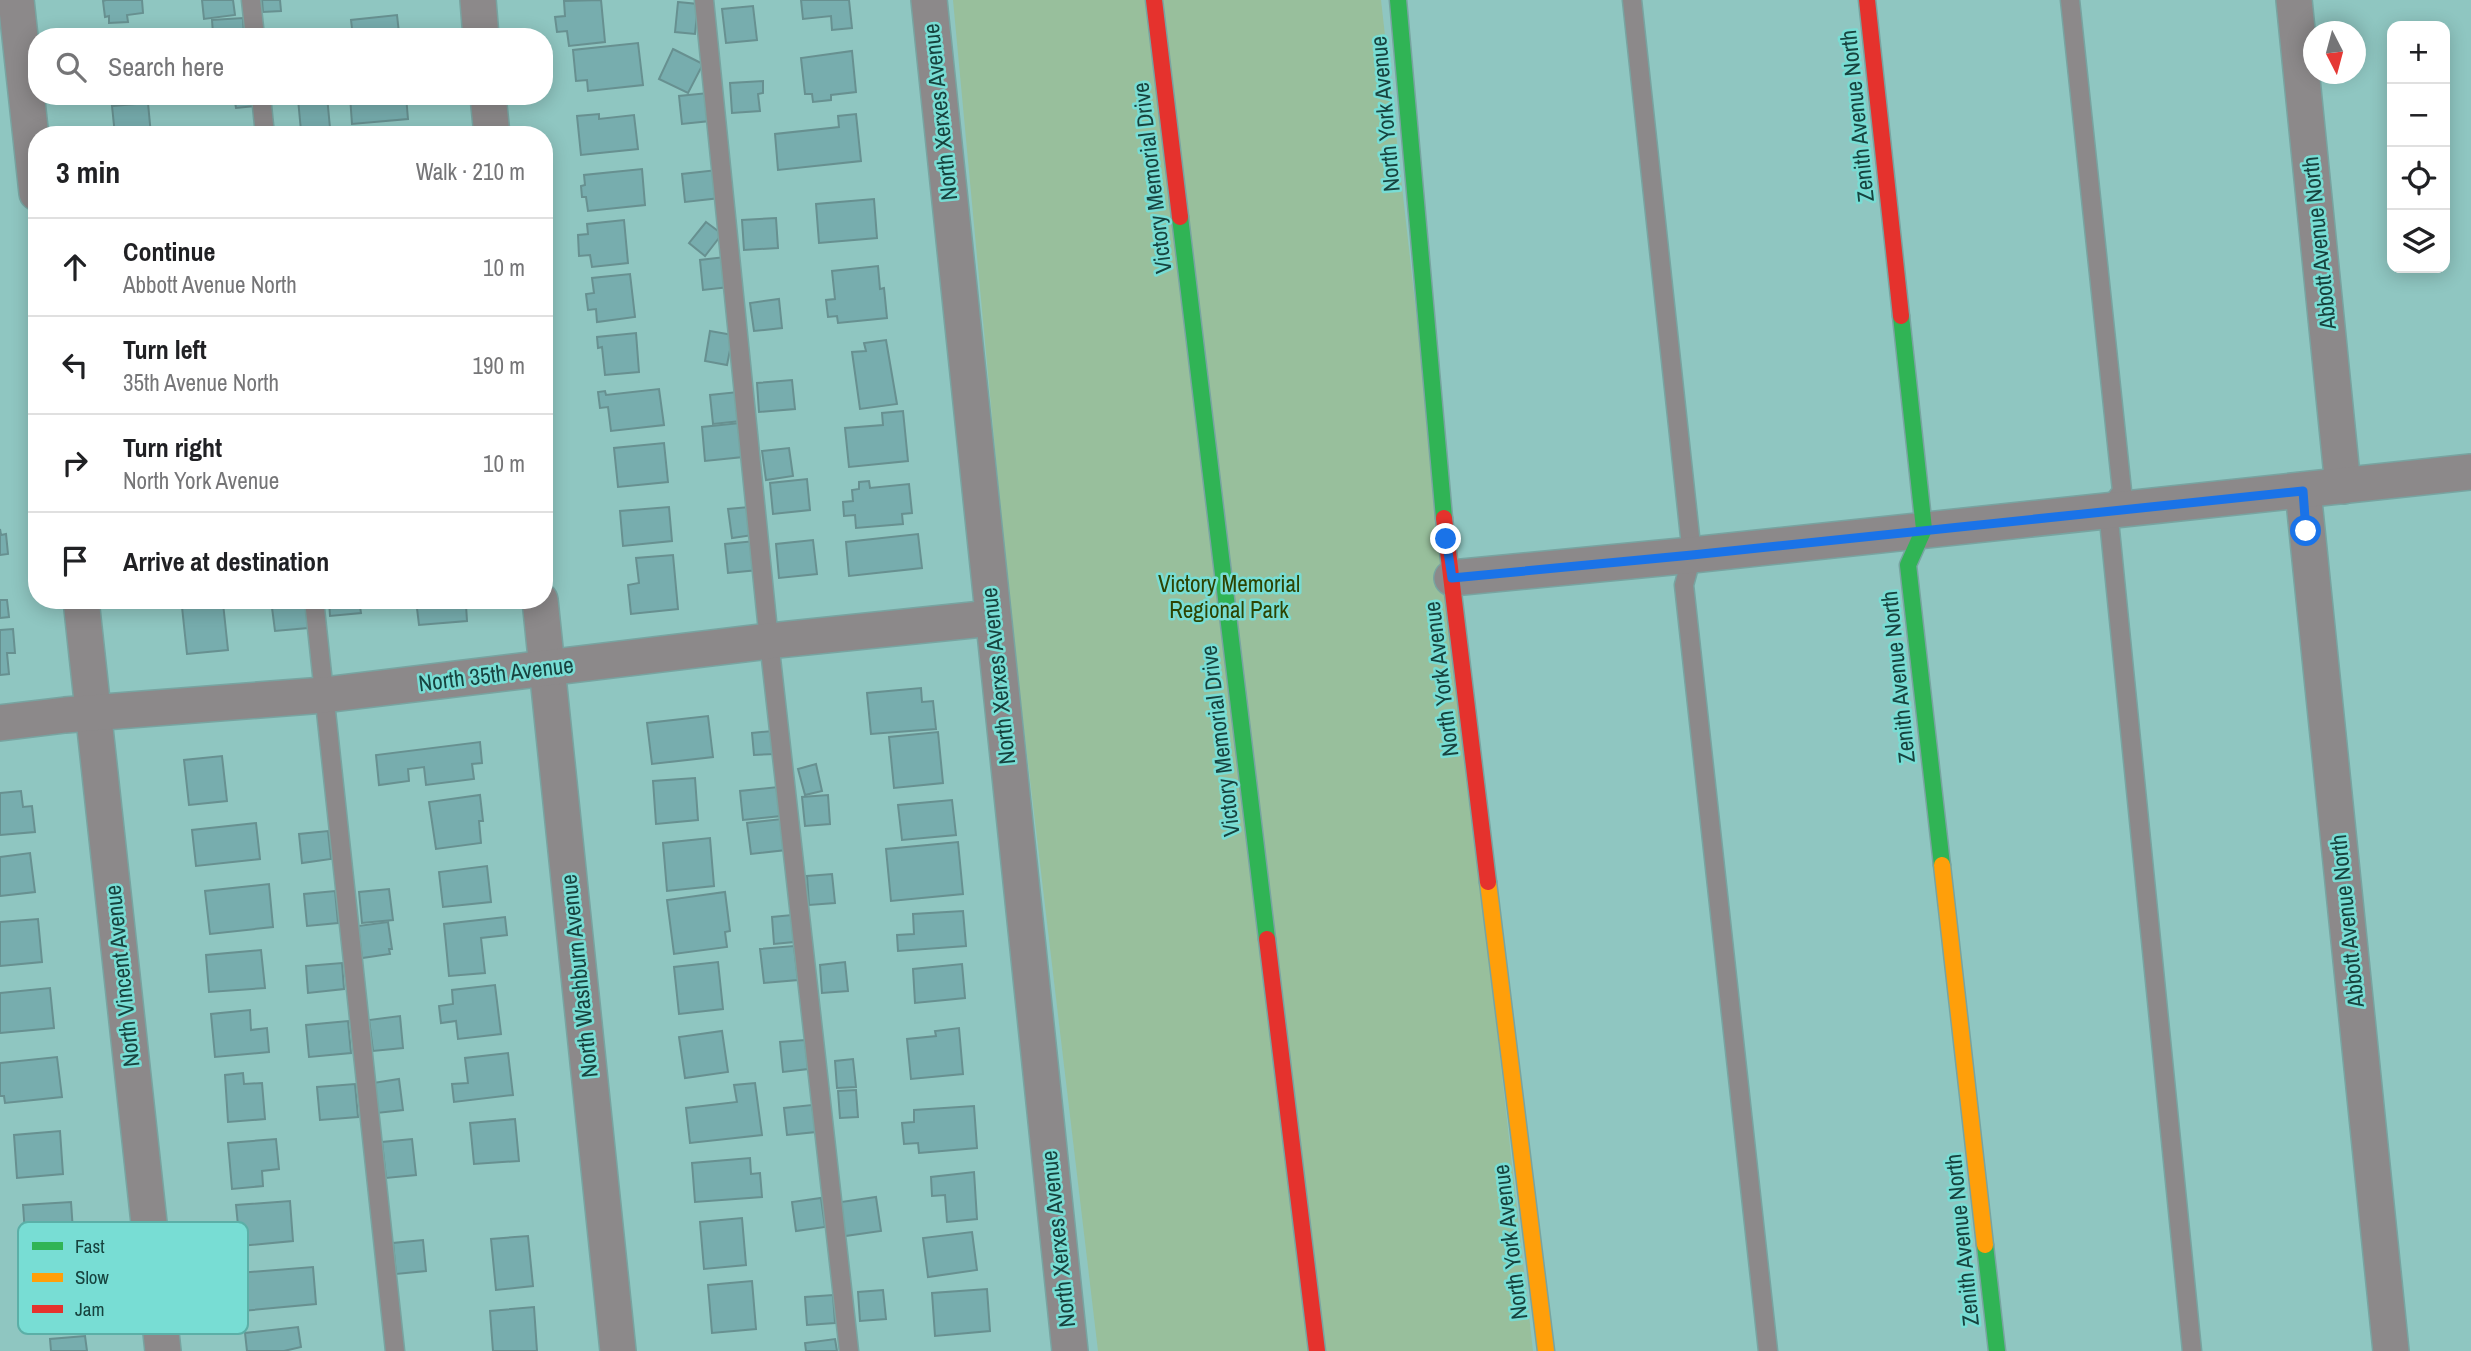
<!DOCTYPE html>
<html lang="en">
<head>
<meta charset="utf-8">
<style>
	:root { --surface:#fff; --page:#f6f6f6; --text:#202124; --muted:#757577; --line:#e0e0e0 }
	body { margin:0; font-family:"Archivo Narrow",sans-serif; background:var(--page); color:var(--text) }
	.controls { position:absolute; right:21px; top:21px; display:grid; overflow:hidden; border-radius:14px; box-shadow:0 4px 18px #0003 }
	.controls button { width:63px; height:63px; display:grid; place-items:center; padding:0; border:0; border-bottom:2px solid var(--line); background:var(--surface); color:var(--text); font:35px sans-serif }
	.compass { position:absolute; left:2303px; top:21px; width:63px; height:63px; border-radius:50%; background:var(--surface); box-shadow:0 4px 18px #0003; rotate:174deg }
	.stop { position:absolute; width:21px; height:21px; margin:-16px; border:5px solid #1a73e8; border-radius:50%; background:#fff }
	.stop.end { background:#1a73e8; border-color:#fff; box-shadow:0 2px 7px #0008 }
	.list { margin:0; padding:0; list-style:none }
	h2 { display:flex; justify-content:space-between; align-items:center; height:91px; margin:0; padding:0 28px; font-size:30px }
	h2 small { font-size:23px; font-weight:400; color:var(--muted) }
	.list li { display:grid; grid-template-columns:46px 1fr auto; gap:21px; align-items:center; box-sizing:border-box; height:98px; padding:0 28px; border-top:2px solid var(--line) }
	.list b { display:block; font-size:26px; white-space:nowrap }
	.list p { margin:0; font-size:23px; white-space:nowrap; color:var(--muted) }
	.list em { font-size:23px; font-style:normal; color:var(--muted) }
	.icon { flex:none; width:38px; height:38px; fill:none; stroke:currentColor; stroke-width:2; stroke-linecap:round; stroke-linejoin:round }
	.map { position:relative; flex:none; width:2471px; height:1351px; overflow:hidden }
	.search { position:absolute; background:var(--surface); box-shadow:0 4px 18px #0003; left:28px; top:28px; width:525px; height:77px; display:flex; align-items:center; gap:18px; box-sizing:border-box; padding:0 24px; border-radius:28px; color:var(--muted); font-size:26px }
	.panel { position:absolute; background:var(--surface); box-shadow:0 4px 18px #0003; left:28px; top:126px; width:525px; height:483px; border-radius:28px }
	.map>svg:first-child { display:block }
</style>
</head>
<body>
<div class="map">
<svg width="2471" height="1351" viewBox="0 0 2471 1351">
	<rect width="100%" height="100%" fill="#8fc6c1"/>
	<polygon fill="#98bf9c" points="953,0 1381,0 1533,1351 1098,1351 1011,620"/>
	<g fill="#77adae" stroke="#679090" stroke-width="2">
		<polygon points="106,0 142,0 143,13 127,15 128,22 109,23 109,16 105,17 103,1"/>
		<polygon points="202,0 233,0 235,15 204,19"/>
		<polygon points="262,0 280,0 281,11 263,12"/>
		<polygon points="601,0 605,42 569,46 567,31 557,32 555,17 565,16 564,1"/>
		<polygon points="801,0 849,0 852,28 832,30 831,16 803,19"/>
		<polygon points="678,2 698,4 695,34 675,32"/>
		<polygon points="753,6 757,40 726,43 722,9"/>
		<polygon points="397,15 399,33 404,32 405,37 353,37 351,20"/>
		<polygon points="243,18 244,37 224,37 224,33 213,34 212,20"/>
		<polygon points="638,43 643,85 588,91 587,80 576,81 573,50"/>
		<polygon points="673,49 703,64 688,93 659,79"/>
		<polygon points="852,51 856,92 831,95 831,100 813,102 812,94 805,94 801,58"/>
		<polygon points="763,81 763,93 758,94 760,111 732,113 730,83"/>
		<polygon points="708,93 710,121 682,124 679,96"/>
		<polygon points="234,96 254,96 255,106 236,108"/>
		<polygon points="327,96 330,128 301,131 298,99"/>
		<polygon points="350,96 406,96 408,119 352,124"/>
		<polygon points="148,103 151,135 115,135 112,106"/>
		<polygon points="599,114 599,119 634,115 638,149 581,155 577,116"/>
		<polygon points="856,114 861,161 778,170 775,134 839,127 838,116"/>
		<polygon points="642,169 645,205 588,211 586,197 582,197 581,186 585,185 584,175"/>
		<polygon points="717,170 720,198 685,202 682,174"/>
		<polygon points="874,199 877,238 819,243 816,204"/>
		<polygon points="776,218 778,248 744,250 742,220"/>
		<polygon points="624,220 628,263 592,267 590,255 579,256 578,235 588,234 587,224"/>
		<polygon points="706,222 722,234 705,256 689,243"/>
		<polygon points="725,257 729,287 703,290 700,260"/>
		<polygon points="878,266 880,289 884,288 887,318 838,323 837,316 828,317 826,300 835,299 832,271"/>
		<polygon points="630,274 635,317 597,322 596,309 588,310 586,294 594,293 592,278"/>
		<polygon points="779,299 782,328 754,331 750,303"/>
		<polygon points="710,331 733,335 727,365 705,361"/>
		<polygon points="636,333 639,372 605,375 602,347 598,348 597,337"/>
		<polygon points="886,340 897,404 860,409 852,352 866,351 864,343"/>
		<polygon points="792,380 795,409 759,412 757,383"/>
		<polygon points="659,389 664,425 611,431 608,407 600,408 598,392 605,391 606,395"/>
		<polygon points="738,392 741,421 713,424 710,395"/>
		<polygon points="903,411 908,461 849,467 845,428 883,425 882,413"/>
		<polygon points="740,423 743,457 705,461 702,427"/>
		<polygon points="664,443 668,482 618,487 614,448"/>
		<polygon points="789,448 793,476 766,480 762,451"/>
		<polygon points="807,479 810,510 773,514 770,483"/>
		<polygon points="869,481 870,488 909,484 912,513 902,514 903,524 856,528 855,515 844,516 843,502 853,501 852,490 859,489 859,482"/>
		<polygon points="669,507 672,541 623,546 620,511"/>
		<polygon points="749,507 753,535 732,538 728,509"/>
		<polygon points="0,529 1,535 6,534 8,554 0,555"/>
		<polygon points="918,534 922,568 849,576 846,542"/>
		<polygon points="813,540 817,574 779,578 776,544"/>
		<polygon points="755,541 758,570 728,573 725,544"/>
		<polygon points="673,555 678,609 631,614 628,585 639,583 636,558"/>
		<polygon points="0,600 7,600 9,617 0,618"/>
		<polygon points="271,600 305,600 308,628 275,631"/>
		<polygon points="329,600 359,600 361,613 330,616"/>
		<polygon points="416,600 471,600 472,605 466,605 467,621 419,625"/>
		<polygon points="223,603 228,650 187,654 182,607"/>
		<polygon points="13,629 15,653 7,653 9,674 0,675 0,630"/>
		<polygon points="921,688 922,702 933,701 936,729 871,734 867,693"/>
		<polygon points="708,716 713,757 652,764 647,723"/>
		<polygon points="773,731 775,754 754,755 752,733"/>
		<polygon points="938,732 943,783 894,788 889,737"/>
		<polygon points="480,742 482,763 472,764 474,779 426,785 424,767 408,769 409,781 379,785 376,755"/>
		<polygon points="222,756 227,801 189,805 184,760"/>
		<polygon points="816,764 822,791 805,795 798,769"/>
		<polygon points="695,778 698,820 656,824 653,781"/>
		<polygon points="778,787 781,816 743,820 740,791"/>
		<polygon points="21,791 23,807 32,806 35,832 0,835 0,793"/>
		<polygon points="480,795 483,821 479,821 481,843 436,849 429,802"/>
		<polygon points="828,795 830,824 805,826 802,797"/>
		<polygon points="952,800 956,835 902,840 898,805"/>
		<polygon points="782,819 786,850 751,854 747,823"/>
		<polygon points="256,823 260,859 196,866 192,830"/>
		<polygon points="328,831 331,859 302,863 299,834"/>
		<polygon points="710,838 714,886 667,891 663,843"/>
		<polygon points="958,842 963,894 891,901 886,849"/>
		<polygon points="30,853 35,892 0,896 0,857"/>
		<polygon points="487,866 491,902 443,907 439,872"/>
		<polygon points="832,874 835,903 809,905 807,876"/>
		<polygon points="269,884 273,927 210,934 205,891"/>
		<polygon points="389,889 393,920 362,923 359,892"/>
		<polygon points="335,891 338,923 307,926 304,894"/>
		<polygon points="725,892 730,931 725,932 727,947 674,954 667,900"/>
		<polygon points="963,911 966,946 898,951 897,935 914,934 913,914"/>
		<polygon points="792,915 794,942 774,944 772,917"/>
		<polygon points="505,917 507,935 481,938 485,973 449,976 444,924"/>
		<polygon points="38,919 42,962 0,966 0,922"/>
		<polygon points="388,922 392,949 389,949 390,954 362,958 358,926"/>
		<polygon points="794,946 798,980 764,983 760,949"/>
		<polygon points="261,950 265,988 209,992 206,955"/>
		<polygon points="718,962 723,1009 679,1014 674,967"/>
		<polygon points="845,962 848,991 822,993 820,965"/>
		<polygon points="342,963 344,989 308,993 306,966"/>
		<polygon points="962,964 965,998 915,1003 913,969"/>
		<polygon points="495,985 501,1034 458,1039 456,1021 441,1023 439,1006 453,1004 452,990"/>
		<polygon points="50,988 54,1028 0,1033 0,993"/>
		<polygon points="250,1010 251,1030 267,1028 269,1052 215,1057 211,1014"/>
		<polygon points="400,1016 403,1048 373,1051 369,1020"/>
		<polygon points="348,1021 351,1053 309,1057 306,1025"/>
		<polygon points="959,1028 963,1074 911,1079 907,1039 936,1036 935,1031"/>
		<polygon points="722,1031 728,1072 685,1078 679,1037"/>
		<polygon points="805,1040 808,1069 783,1072 780,1042"/>
		<polygon points="508,1053 513,1095 454,1102 452,1084 468,1083 465,1058"/>
		<polygon points="57,1057 62,1097 5,1103 4,1096 0,1096 0,1063"/>
		<polygon points="853,1059 856,1087 837,1088 835,1061"/>
		<polygon points="243,1073 244,1084 262,1083 265,1119 228,1122 225,1075"/>
		<polygon points="399,1079 403,1110 377,1113 373,1083"/>
		<polygon points="755,1083 762,1135 690,1143 686,1108 737,1102 734,1085"/>
		<polygon points="355,1084 358,1117 320,1120 317,1087"/>
		<polygon points="856,1090 858,1117 840,1118 838,1091"/>
		<polygon points="812,1105 816,1132 787,1135 784,1108"/>
		<polygon points="974,1106 977,1148 919,1153 918,1143 904,1144 902,1123 914,1122 914,1110"/>
		<polygon points="515,1119 519,1161 474,1164 470,1123"/>
		<polygon points="60,1131 63,1174 17,1178 14,1135"/>
		<polygon points="276,1139 279,1169 262,1171 263,1186 232,1189 228,1143"/>
		<polygon points="412,1139 416,1175 386,1178 382,1142"/>
		<polygon points="750,1158 751,1174 760,1173 762,1197 695,1202 692,1163"/>
		<polygon points="974,1172 977,1219 947,1222 945,1195 932,1196 931,1177"/>
		<polygon points="876,1197 881,1231 845,1236 841,1202"/>
		<polygon points="821,1198 825,1227 796,1231 792,1202"/>
		<polygon points="290,1201 293,1241 240,1246 236,1205"/>
		<polygon points="71,1202 74,1245 26,1248 23,1205"/>
		<polygon points="742,1218 746,1265 704,1269 700,1222"/>
		<polygon points="972,1232 977,1270 928,1277 923,1238"/>
		<polygon points="528,1236 533,1286 496,1290 491,1239"/>
		<polygon points="423,1240 426,1271 396,1274 393,1243"/>
		<polygon points="313,1267 316,1304 242,1311 239,1273"/>
		<polygon points="752,1281 756,1329 712,1333 708,1285"/>
		<polygon points="987,1289 990,1331 935,1336 932,1293"/>
		<polygon points="883,1290 886,1319 860,1321 858,1292"/>
		<polygon points="833,1295 835,1323 807,1325 805,1297"/>
		<polygon points="534,1307 537,1351 493,1351 490,1311"/>
		<polygon points="298,1327 301,1347 284,1351 247,1351 245,1333"/>
		<polygon points="85,1336 87,1351 51,1351 50,1339"/>
		<polygon points="835,1339 837,1351 806,1351 805,1343"/>
	</g>
	<g fill="none" stroke-linecap="round" stroke-linejoin="round">
		<defs>
			<g id="lane">
				<polyline points="251,0 255,37"/>
				<polyline points="704,0 769,641 849,1351"/>
				<polyline points="1632,0 1692,555 1684,585 1768,1351"/>
				<polyline points="2070,0 2122,491 2108,510 2192,1351"/>
				<polyline points="261,96 265,135"/>
				<polyline points="314,600 395,1351"/>
			</g>
			<g id="street">
				<polyline points="16,0 37,193"/>
				<polyline points="478,0 481,37"/>
				<polyline points="929,0 1070,1351"/>
				<polyline points="2294,0 2343,486"/>
				<polyline points="488,96 492,135"/>
				<polyline points="2303,491 2391,1351"/>
				<polyline points="1452,578 1692,555 2471,472"/>
				<polyline points="81,600 163,1351"/>
				<polyline points="540,600 618,1351"/>
				<polyline points="0,723 65,715 324,695 769,641 992,618"/>
			</g>
			<g id="fast">
				<polyline points="1398,0 1444,518"/>
				<polyline points="1180,217 1267,939"/>
				<polyline points="1901,316 1924,529 1908,565 1942,865"/>
				<polyline points="1985,1245 1997,1351"/>
			</g>
			<g id="slow">
				<polyline points="1942,865 1985,1245"/>
				<polyline points="1488,882 1546,1351"/>
			</g>
			<g id="jam">
				<polyline points="1154,0 1180,217"/>
				<polyline points="1867,0 1901,316"/>
				<polyline points="1444,518 1488,882"/>
				<polyline points="1267,939 1317,1351"/>
			</g>
		</defs>
		<use href="#lane" stroke="#78a4a1" stroke-width="21"/>
		<use href="#street" stroke="#78a4a1" stroke-width="38"/>
		<use href="#fast" stroke="#78a4a1" stroke-width="19"/>
		<use href="#slow" stroke="#78a4a1" stroke-width="19"/>
		<use href="#jam" stroke="#78a4a1" stroke-width="19"/>
		<use href="#lane" stroke="#8c898a" stroke-width="18"/>
		<use href="#street" stroke="#8c898a" stroke-width="35"/>
		<use href="#fast" stroke="#30b455" stroke-width="16"/>
		<use href="#slow" stroke="#ff9f0a" stroke-width="16"/>
		<use href="#jam" stroke="#e5322d" stroke-width="16"/>
	</g>
	<g fill="none" stroke-linecap="round" stroke-linejoin="round">
		<polyline stroke="#1a73e8" stroke-width="9" points="1446,539 1452,578 1692,555 2303,491 2306,531"/>
	</g>
	<g text-anchor="middle" stroke-width="5" stroke-linejoin="round" paint-order="stroke">
		<g font-size="23" fill="#17433f" stroke="#78ddd4">
			<text transform="translate(940 112) rotate(-96)" y="8">North Xerxes Avenue</text>
			<text transform="translate(1385 114) rotate(-95)" y="8">North York Avenue</text>
			<text transform="translate(1857 116) rotate(-96)" y="8">Zenith Avenue North</text>
			<text transform="translate(1152 178) rotate(-97)" y="8">Victory Memorial Drive</text>
			<text transform="translate(2319 243) rotate(-96)" y="8">Abbott Avenue North</text>
			<text transform="translate(496 674) rotate(-7)" y="8">North 35th Avenue</text>
			<text transform="translate(998 676) rotate(-96)" y="8">North Xerxes Avenue</text>
			<text transform="translate(1898 677) rotate(-96)" y="8">Zenith Avenue North</text>
			<text transform="translate(1441 679) rotate(-97)" y="8">North York Avenue</text>
			<text transform="translate(1220 741) rotate(-97)" y="8">Victory Memorial Drive</text>
			<text transform="translate(2347 921) rotate(-96)" y="8">Abbott Avenue North</text>
			<text transform="translate(122 976) rotate(-96)" y="8">North Vincent Avenue</text>
			<text transform="translate(579 976) rotate(-96)" y="8">North Washburn Avenue</text>
			<text transform="translate(1058 1239) rotate(-96)" y="8">North Xerxes Avenue</text>
			<text transform="translate(1962 1240) rotate(-96)" y="8">Zenith Avenue North</text>
			<text transform="translate(1510 1242) rotate(-97)" y="8">North York Avenue</text>
		</g>
		<g font-size="23" fill="#2d4301" stroke="#78ddd4">
			<text x="1229" y="592">Victory Memorial<tspan x="1229" dy="26">Regional Park</tspan></text>
		</g>
	</g>
	<rect x="18" y="1222" width="230" height="112" rx="10" fill="#78ddd4" stroke="#5bafa7" stroke-width="2"/>
	<rect x="32" y="1242" width="31" height="8" fill="#30b455"/>
	<rect x="32" y="1273" width="31" height="9" fill="#ff9f0a"/>
	<rect x="32" y="1305" width="31" height="8" fill="#e5322d"/>
	<g font-size="19" fill="#17433f">
		<text x="75" y="1253">Fast</text>
		<text x="75" y="1284">Slow</text>
		<text x="75" y="1316">Jam</text>
	</g>
</svg>
<div class="controls">
<button>+</button>
<button>−</button>
<button><svg class="icon" aria-label="locate" viewBox="0 0 24 24"><circle cx="12" cy="12" r="6"/><path d="M12 2v4M12 18v4M2 12h4M18 12h4"/></svg></button>
<button><svg class="icon" aria-label="layers" viewBox="0 0 24 24"><path d="M12 4l9 5-9 5-9-5zM3 14l9 5 9-5"/></svg></button>
</div>
<svg class="compass" viewBox="-18 -18 36 36"><path d="M0-13l5 13h-10z" fill="#e53935"/><path d="M0 13l5-13h-10z" fill="#757577"/></svg>
<div class="stop" style="left:2306px;top:531px"></div>
<div class="stop end" style="left:1446px;top:539px"></div>
<div class="search"><svg class="icon" aria-label="search" viewBox="0 0 24 24"><circle cx="10" cy="10" r="6"/><path d="M15 15l6 6"/></svg>Search here</div>
<section class="panel">
<h2>3 min<small>Walk · 210 m</small></h2>
<ul class="list">
<li><svg class="icon" aria-label="ahead" viewBox="0 0 24 24"><path d="M12 20V5M6 11l6-6 6 6"/></svg><div><b>Continue</b><p>Abbott Avenue North</p></div><em>10 m</em></li>
<li><svg class="icon" aria-label="left" viewBox="0 0 24 24"><path d="M17 20v-9H6M10 6l-5 5 5 5"/></svg><div><b>Turn left</b><p>35th Avenue North</p></div><em>190 m</em></li>
<li><svg class="icon" aria-label="right" viewBox="0 0 24 24"><path d="M7 20v-9h11M14 6l5 5-5 5"/></svg><div><b>Turn right</b><p>North York Avenue</p></div><em>10 m</em></li>
<li><svg class="icon" aria-label="arrive" viewBox="0 0 24 24"><path d="M6 21V4h12l-3 4 3 4H6"/></svg><div><b>Arrive at destination</b></div></li>
</ul>
</section>
</div>
</body>
</html>
